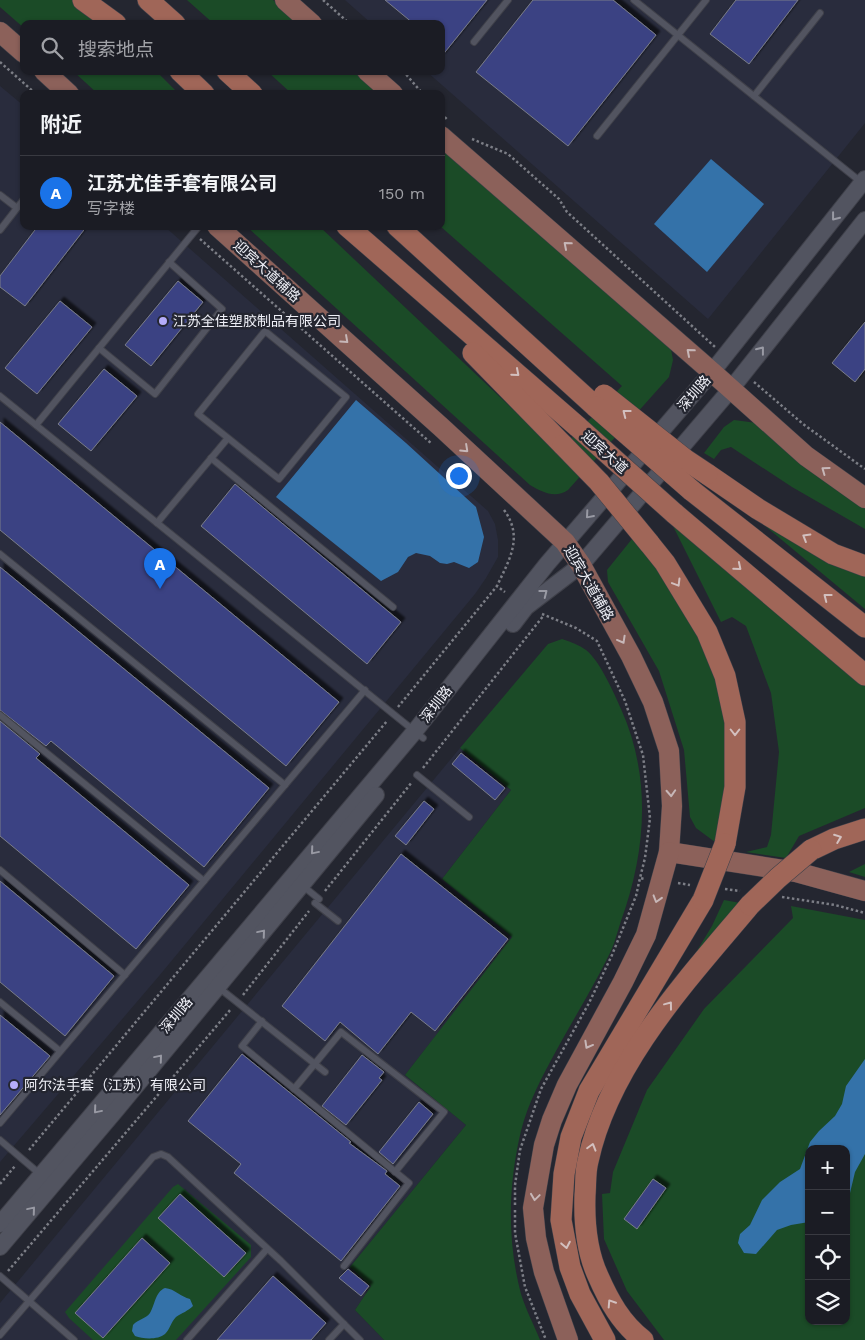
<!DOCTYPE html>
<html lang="zh">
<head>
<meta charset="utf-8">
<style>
	:root { --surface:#1b1c24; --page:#282931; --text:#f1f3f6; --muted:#a0a1a6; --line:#393a41; --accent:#1a73e8 }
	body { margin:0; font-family:"Work Sans","Noto Sans SC",sans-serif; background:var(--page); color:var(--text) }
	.controls { position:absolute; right:15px; bottom:15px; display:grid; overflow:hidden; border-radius:10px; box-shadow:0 1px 4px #0004 }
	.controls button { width:45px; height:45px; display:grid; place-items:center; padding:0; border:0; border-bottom:1px solid var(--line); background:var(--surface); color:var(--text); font:25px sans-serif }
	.you { position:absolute; left:458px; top:475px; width:18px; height:18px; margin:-12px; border:4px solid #fff; border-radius:50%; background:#1a73e8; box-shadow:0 0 0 8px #1a73e833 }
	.badge { display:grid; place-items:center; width:32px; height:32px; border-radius:50%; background:var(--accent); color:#fff; font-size:16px; font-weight:700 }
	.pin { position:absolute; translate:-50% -41px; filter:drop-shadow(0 1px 2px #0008) }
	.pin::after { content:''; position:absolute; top:26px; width:18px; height:15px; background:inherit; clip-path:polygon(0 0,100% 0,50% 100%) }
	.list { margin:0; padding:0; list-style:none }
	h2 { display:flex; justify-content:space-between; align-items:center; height:65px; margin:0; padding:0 20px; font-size:21px }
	h2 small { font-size:16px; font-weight:400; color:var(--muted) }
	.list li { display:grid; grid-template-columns:32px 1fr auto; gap:15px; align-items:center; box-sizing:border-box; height:75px; padding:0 20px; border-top:1px solid var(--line) }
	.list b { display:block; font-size:19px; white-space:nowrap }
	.list p { margin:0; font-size:16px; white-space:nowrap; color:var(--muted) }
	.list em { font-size:16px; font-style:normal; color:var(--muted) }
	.icon { flex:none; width:28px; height:28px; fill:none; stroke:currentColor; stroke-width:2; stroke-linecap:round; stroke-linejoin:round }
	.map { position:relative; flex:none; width:865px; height:1340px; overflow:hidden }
	.search { position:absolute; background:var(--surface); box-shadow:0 1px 4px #0004; left:20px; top:20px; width:425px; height:55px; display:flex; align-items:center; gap:12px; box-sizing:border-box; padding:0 18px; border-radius:10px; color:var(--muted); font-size:19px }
	.panel { position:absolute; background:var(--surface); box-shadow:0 1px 4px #0004; left:20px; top:90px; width:425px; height:140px; border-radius:10px }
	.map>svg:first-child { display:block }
</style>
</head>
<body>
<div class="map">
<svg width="865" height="1340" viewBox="0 0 865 1340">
	<defs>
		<filter id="shadow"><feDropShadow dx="4" dy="-4" stdDeviation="1" flood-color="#0009"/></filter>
	</defs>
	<rect width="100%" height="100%" fill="#242630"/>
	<g fill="#292c3d">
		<polygon points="345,0 865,0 865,123 708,319 426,71 441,71 441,24 372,24"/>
		<polygon points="0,86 24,106 24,226 164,226 488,511 495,524 498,540 498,557 486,578 475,594 159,976 0,1162"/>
		<polygon points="460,748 511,790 442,879 513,937 405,1075 466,1125 350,1267 371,1286 355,1310 384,1340 0,1340 0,1303"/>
	</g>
	<g fill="#1b4b27" fill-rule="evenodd">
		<polygon points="0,0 75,0 104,24 24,24 24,28 0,7"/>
		<polygon points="187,0 273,0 301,24 214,24"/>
		<polygon points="73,71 156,71 179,94 98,94"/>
		<polygon points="267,71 356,71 382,94 292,94"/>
		<path d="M 441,145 L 671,349 L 673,360 L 669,377 L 568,490 C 555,499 542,492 530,485 L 246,226 L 319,226 L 558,452 L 622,386 L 440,226 Z"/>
		<polygon points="734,420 757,423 865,506 865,529 792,487 731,447 721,450 714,459 704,453 724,427"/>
		<polygon points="735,501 865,574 865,609"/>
		<polygon points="672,524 865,680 865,808 799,836 786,858 746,852 767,847 771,835 779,752 771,693 746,626 732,617 721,622"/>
		<polygon points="636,534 718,670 731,724 719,845 696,828 690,817 684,750 659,671 608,582 607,570"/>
		<path d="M 562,639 C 571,642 579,645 586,650 C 600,661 614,693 621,709 C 652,778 646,852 621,921 C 617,933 614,946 608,957 C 592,989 573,1020 556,1051 C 542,1077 528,1103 521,1131 C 508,1185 507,1241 521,1294 C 526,1310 534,1325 540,1340 L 384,1340 L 355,1310 L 371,1286 L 350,1267 L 466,1125 L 405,1075 L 512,937 L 442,879 L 511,790 L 460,748 L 548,644 Z"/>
		<polygon points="865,864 865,877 849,872"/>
		<polygon points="724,900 746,904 662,1008 712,926"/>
		<path d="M 791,906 L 865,920 L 865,1340 L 664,1340 L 627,1291 L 604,1239 L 602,1194 L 610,1193 L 613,1172 L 647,1090 L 704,1009 L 793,918 ZM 809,1149 L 846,1149 L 846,1321 L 809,1321 Z"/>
		<polygon points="178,1184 251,1245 251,1257 176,1340 93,1340 69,1318 65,1312 173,1187"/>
	</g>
	<g fill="#3472a9">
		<polygon points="711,159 764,204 707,272 654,224"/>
		<polygon points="356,400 406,443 476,507 484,537 478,562 469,568 454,562 447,564 440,563 430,556 416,553 408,557 398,572 381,581 276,497"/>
		<polygon points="865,1059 865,1154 855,1172 850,1193 846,1199 846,1149 809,1149 809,1222 791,1225 777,1230 756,1254 744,1253 738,1243 740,1234 750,1225 762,1200 780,1182 800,1169 810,1142 819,1131 835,1116 842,1104 846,1086"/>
		<path d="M 165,1288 C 175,1289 181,1297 190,1299 L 193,1306 C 188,1311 182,1313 176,1317 C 171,1322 170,1329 165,1334 C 158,1340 143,1339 135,1336 L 132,1331 L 133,1325 C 138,1319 146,1319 150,1313 C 155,1305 155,1292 165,1288 Z"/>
	</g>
	<g fill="#3b4283" stroke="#7a7d89" filter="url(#shadow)">
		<polygon points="385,0 487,0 441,57 441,24 414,24"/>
		<polygon points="533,0 613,0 656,35 568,146 476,72"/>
		<polygon points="736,0 798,0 749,64 710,34"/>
		<polygon points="38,226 87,226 25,306 0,287 0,276"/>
		<polygon points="178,281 203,302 151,366 125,345"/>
		<polygon points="60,301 92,327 37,394 5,368"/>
		<polygon points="865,322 865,369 855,382 832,363"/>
		<polygon points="104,369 137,396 91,451 58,424"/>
		<polygon points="0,422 339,702 286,766 0,530"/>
		<polygon points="235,484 401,622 367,664 201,526"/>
		<polygon points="0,567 269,788 204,867 51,741 46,746 0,710"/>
		<polygon points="0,721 40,754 36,758 189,885 136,949 0,836"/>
		<polygon points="461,753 505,788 495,800 452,764"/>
		<polygon points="424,801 434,809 406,845 395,836"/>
		<polygon points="401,854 508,939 435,1031 411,1012 378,1054 340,1022 325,1041 282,1006"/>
		<polygon points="0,881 114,976 65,1036 0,982"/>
		<polygon points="0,1015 50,1056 0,1115"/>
		<polygon points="242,1054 351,1142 349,1143 387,1171 385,1174 400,1186 341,1261 234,1173 241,1164 188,1121"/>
		<polygon points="362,1055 384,1072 379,1078 382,1080 346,1125 322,1106"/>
		<polygon points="419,1102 433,1114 393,1164 379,1152"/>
		<polygon points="653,1179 666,1188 637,1229 624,1219"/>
		<polygon points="180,1194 246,1253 224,1277 158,1218"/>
		<polygon points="142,1238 170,1263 103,1338 75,1313"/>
		<polygon points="348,1269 369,1286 361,1296 339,1278"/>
		<polygon points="273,1276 326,1323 311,1340 217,1340"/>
	</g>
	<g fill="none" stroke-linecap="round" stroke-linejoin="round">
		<defs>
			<g id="service">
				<polyline points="634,0 861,182"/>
				<polyline points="474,42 508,0"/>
				<polyline points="754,96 820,13"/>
				<polyline points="597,136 706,0"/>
				<polyline points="0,195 17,208"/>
				<polyline points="0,230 24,199"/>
				<polyline points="99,348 155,394 222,309 169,262"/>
				<polyline points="0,396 423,738"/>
				<polyline points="36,425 199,226"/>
				<polyline points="211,458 393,607"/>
				<polyline points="157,523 228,438 198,414 265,331 346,397 279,479 228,438"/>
				<polyline points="0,554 285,785"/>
				<polyline points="0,715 204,881"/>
				<polyline points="417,775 469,817"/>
				<polyline points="0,870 125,975"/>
				<polyline points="303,886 319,899"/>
				<polyline points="315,903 338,921"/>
				<polyline points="218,987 325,1072"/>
				<polyline points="0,1002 60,1051"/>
				<polyline points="262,1021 242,1046 409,1183 344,1266"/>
				<polyline points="294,1089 341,1032 444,1112 395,1172"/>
				<polyline points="0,1123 365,690"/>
				<polyline points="0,1140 41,1175"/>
				<polyline points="0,1276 74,1340"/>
				<polyline points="0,1335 153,1157 161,1154 168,1157 281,1261 360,1340"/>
				<polyline points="187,1340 267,1249"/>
				<polyline points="329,1340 344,1324"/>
			</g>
			<g id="tertiary">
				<polyline points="513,624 526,607 581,565 731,389 865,220"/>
				<polyline points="0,1224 415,731 547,564 712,372 865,179"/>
				<polyline points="0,1247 116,1110 376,795"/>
			</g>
			<g id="primary">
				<polyline points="285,0 312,24"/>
				<polyline points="0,32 24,53"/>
				<polyline points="44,71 69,94"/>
				<polyline points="367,71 393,94"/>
				<polyline points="441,136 712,372 806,456 865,498"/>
				<polyline points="217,226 441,427 565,542 581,565 631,656 653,702 669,751 672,806 669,852 796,872 865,891"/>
				<polyline points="568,1340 544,1272 536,1238 533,1208 544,1145 552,1120 567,1085 623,982 646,935 669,852"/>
			</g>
			<g id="trunk">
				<polyline points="83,0 116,24"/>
				<polyline points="148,0 175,24"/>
				<polyline points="180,71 204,94"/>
				<polyline points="227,71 252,94"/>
				<polyline points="347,226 578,427"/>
				<polyline points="397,226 596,407"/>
				<polyline points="473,353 563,445"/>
				<polyline points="707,474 758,509 833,554 865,566"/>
				<polyline points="691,490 865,627"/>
				<polyline points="674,513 865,675"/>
				<polyline points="649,543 665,563 707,632 725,676 735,722 735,787 725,844"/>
				<polyline points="811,850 834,839 865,829"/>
				<polyline points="605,1340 580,1294 570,1267 561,1220 564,1174 571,1137 589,1091 703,900"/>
				<path d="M 643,1340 C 621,1323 609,1301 598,1276 C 586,1250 584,1223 585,1195 C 586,1184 585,1172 588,1161 C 609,1063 688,979 750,905"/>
			</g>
		</defs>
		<use href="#service" stroke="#3f4049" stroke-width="8"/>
		<use href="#tertiary" stroke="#3f4049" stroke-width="18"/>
		<use href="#primary" stroke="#3f4049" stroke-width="21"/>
		<use href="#trunk" stroke="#3f4049" stroke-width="22"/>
		<g stroke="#7c7e86" stroke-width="2.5" stroke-dasharray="2.5 2.5" stroke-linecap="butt">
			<polyline points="323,0 350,24"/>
			<polyline points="0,62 36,94"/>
			<polyline points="403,71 423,94"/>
			<polyline points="441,114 448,120"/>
			<polyline points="472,139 508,154 559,199 567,212 715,347"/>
			<polyline points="200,239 432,444"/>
			<polyline points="754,382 803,424 865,469"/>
			<path d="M 504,510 C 524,537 509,560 497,586 L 505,592"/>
			<polyline points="542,614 576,628 597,641 625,701 643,755 650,818 645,858 640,878 645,879"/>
			<polyline points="398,707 497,586"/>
			<polyline points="423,768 544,615"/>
			<polyline points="678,883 690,885"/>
			<polyline points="725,889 740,891"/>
			<polyline points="325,891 412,782"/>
			<polyline points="782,897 835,905 865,913"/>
			<polyline points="243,995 309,911"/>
			<polyline points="29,1150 387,721"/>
			<polyline points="0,1184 15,1166"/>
			<polyline points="515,1205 515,1185 520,1150 541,1089 589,1003 612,955 636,896 640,878"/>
			<polyline points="515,1210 515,1233 525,1287 546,1340"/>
			<polyline points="8,1271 231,1009"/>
		</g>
		<use href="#service" stroke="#525460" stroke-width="6"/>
		<use href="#tertiary" stroke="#525460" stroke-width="16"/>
		<use href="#primary" stroke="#8c615a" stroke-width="20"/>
		<use href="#trunk" stroke="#a06658" stroke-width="21"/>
		<defs>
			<g id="trunk-bridge">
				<polyline points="604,395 686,460 707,474"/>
				<polyline points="596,407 691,490"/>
				<polyline points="578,427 674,513"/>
				<polyline points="563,445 599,482 649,543"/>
				<polyline points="703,900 725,844"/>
				<polyline points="750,905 778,878 811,850"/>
			</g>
		</defs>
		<use href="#trunk-bridge" stroke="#3f4049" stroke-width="22" stroke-linecap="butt"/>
		<use href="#trunk-bridge" stroke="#a06658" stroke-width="21"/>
	</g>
	<defs><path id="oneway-chevron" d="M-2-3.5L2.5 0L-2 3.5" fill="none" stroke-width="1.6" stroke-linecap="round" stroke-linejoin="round" transform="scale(1.25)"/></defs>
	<g stroke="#999aa4">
		<use href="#oneway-chevron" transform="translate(835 217) rotate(128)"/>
		<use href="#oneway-chevron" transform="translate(761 350) rotate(-52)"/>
		<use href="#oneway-chevron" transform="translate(589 515) rotate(131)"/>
		<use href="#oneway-chevron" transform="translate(544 593) rotate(-38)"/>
		<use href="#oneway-chevron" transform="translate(314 851) rotate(130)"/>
		<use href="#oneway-chevron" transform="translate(262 933) rotate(-50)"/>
		<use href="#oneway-chevron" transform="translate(159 1058) rotate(-50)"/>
		<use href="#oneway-chevron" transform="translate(97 1110) rotate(130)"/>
		<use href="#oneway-chevron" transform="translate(32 1210) rotate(-50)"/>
	</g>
	<g stroke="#c7b7b8">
		<use href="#oneway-chevron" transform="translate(567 245) rotate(-139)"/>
		<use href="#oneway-chevron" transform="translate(345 340) rotate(42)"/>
		<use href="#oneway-chevron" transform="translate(690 352) rotate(-139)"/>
		<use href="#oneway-chevron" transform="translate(465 449) rotate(43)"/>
		<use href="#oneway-chevron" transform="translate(825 470) rotate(-144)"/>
		<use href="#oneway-chevron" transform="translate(622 640) rotate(61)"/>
		<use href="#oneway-chevron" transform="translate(671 793) rotate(87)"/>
		<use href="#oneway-chevron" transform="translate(657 899) rotate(107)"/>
		<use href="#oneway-chevron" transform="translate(588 1045) rotate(119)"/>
		<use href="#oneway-chevron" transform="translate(535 1197) rotate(98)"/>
	</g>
	<g stroke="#d3c0bf">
		<use href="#oneway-chevron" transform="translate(516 373) rotate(41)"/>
		<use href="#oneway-chevron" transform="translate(626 413) rotate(-142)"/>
		<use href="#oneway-chevron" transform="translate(806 537) rotate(-149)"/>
		<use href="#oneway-chevron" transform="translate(738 567) rotate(40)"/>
		<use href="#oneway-chevron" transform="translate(677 583) rotate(59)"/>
		<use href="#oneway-chevron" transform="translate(827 597) rotate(-142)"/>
		<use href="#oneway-chevron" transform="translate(735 732) rotate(90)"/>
		<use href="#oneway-chevron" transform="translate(838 838) rotate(-21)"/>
		<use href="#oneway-chevron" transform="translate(669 1005) rotate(-53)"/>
		<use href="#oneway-chevron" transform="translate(592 1147) rotate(-74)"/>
		<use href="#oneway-chevron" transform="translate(566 1245) rotate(79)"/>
		<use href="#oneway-chevron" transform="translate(611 1303) rotate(-123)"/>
	</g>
	<g fill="#b4acf9" stroke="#242630" stroke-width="2">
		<circle cx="163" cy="321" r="5"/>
		<circle cx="14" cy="1085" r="5"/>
	</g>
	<g text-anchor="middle" stroke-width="4.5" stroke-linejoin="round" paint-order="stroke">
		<g font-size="14" fill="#eff0f7" stroke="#242630">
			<text transform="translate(267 271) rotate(42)" y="5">迎宾大道辅路</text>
			<text transform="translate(694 393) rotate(-49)" y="5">深圳路</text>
			<text transform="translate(605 452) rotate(42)" y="5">迎宾大道</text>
			<text transform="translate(589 583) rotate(60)" y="5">迎宾大道辅路</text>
			<text transform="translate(436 704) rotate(-52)" y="5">深圳路</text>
			<text transform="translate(176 1015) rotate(-50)" y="5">深圳路</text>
		</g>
		<g font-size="14" fill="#eff0f7" stroke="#242630" text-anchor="start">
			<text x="173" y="326">江苏全佳塑胶制品有限公司</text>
			<text x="24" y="1090">阿尔法手套（江苏）有限公司</text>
		</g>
	</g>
</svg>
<div class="controls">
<button>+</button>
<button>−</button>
<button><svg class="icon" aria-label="locate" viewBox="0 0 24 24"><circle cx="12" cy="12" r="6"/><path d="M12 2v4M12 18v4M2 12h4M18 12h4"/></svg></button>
<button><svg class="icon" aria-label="layers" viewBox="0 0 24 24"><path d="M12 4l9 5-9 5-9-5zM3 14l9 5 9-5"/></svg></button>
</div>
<div class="you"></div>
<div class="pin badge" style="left:160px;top:589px">A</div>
<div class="search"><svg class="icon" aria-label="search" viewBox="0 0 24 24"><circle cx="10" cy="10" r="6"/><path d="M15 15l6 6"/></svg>搜索地点</div>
<section class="panel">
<h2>附近<small></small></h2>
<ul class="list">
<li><span class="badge">A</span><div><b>江苏尤佳手套有限公司</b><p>写字楼</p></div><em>150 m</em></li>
</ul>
</section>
</div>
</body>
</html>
